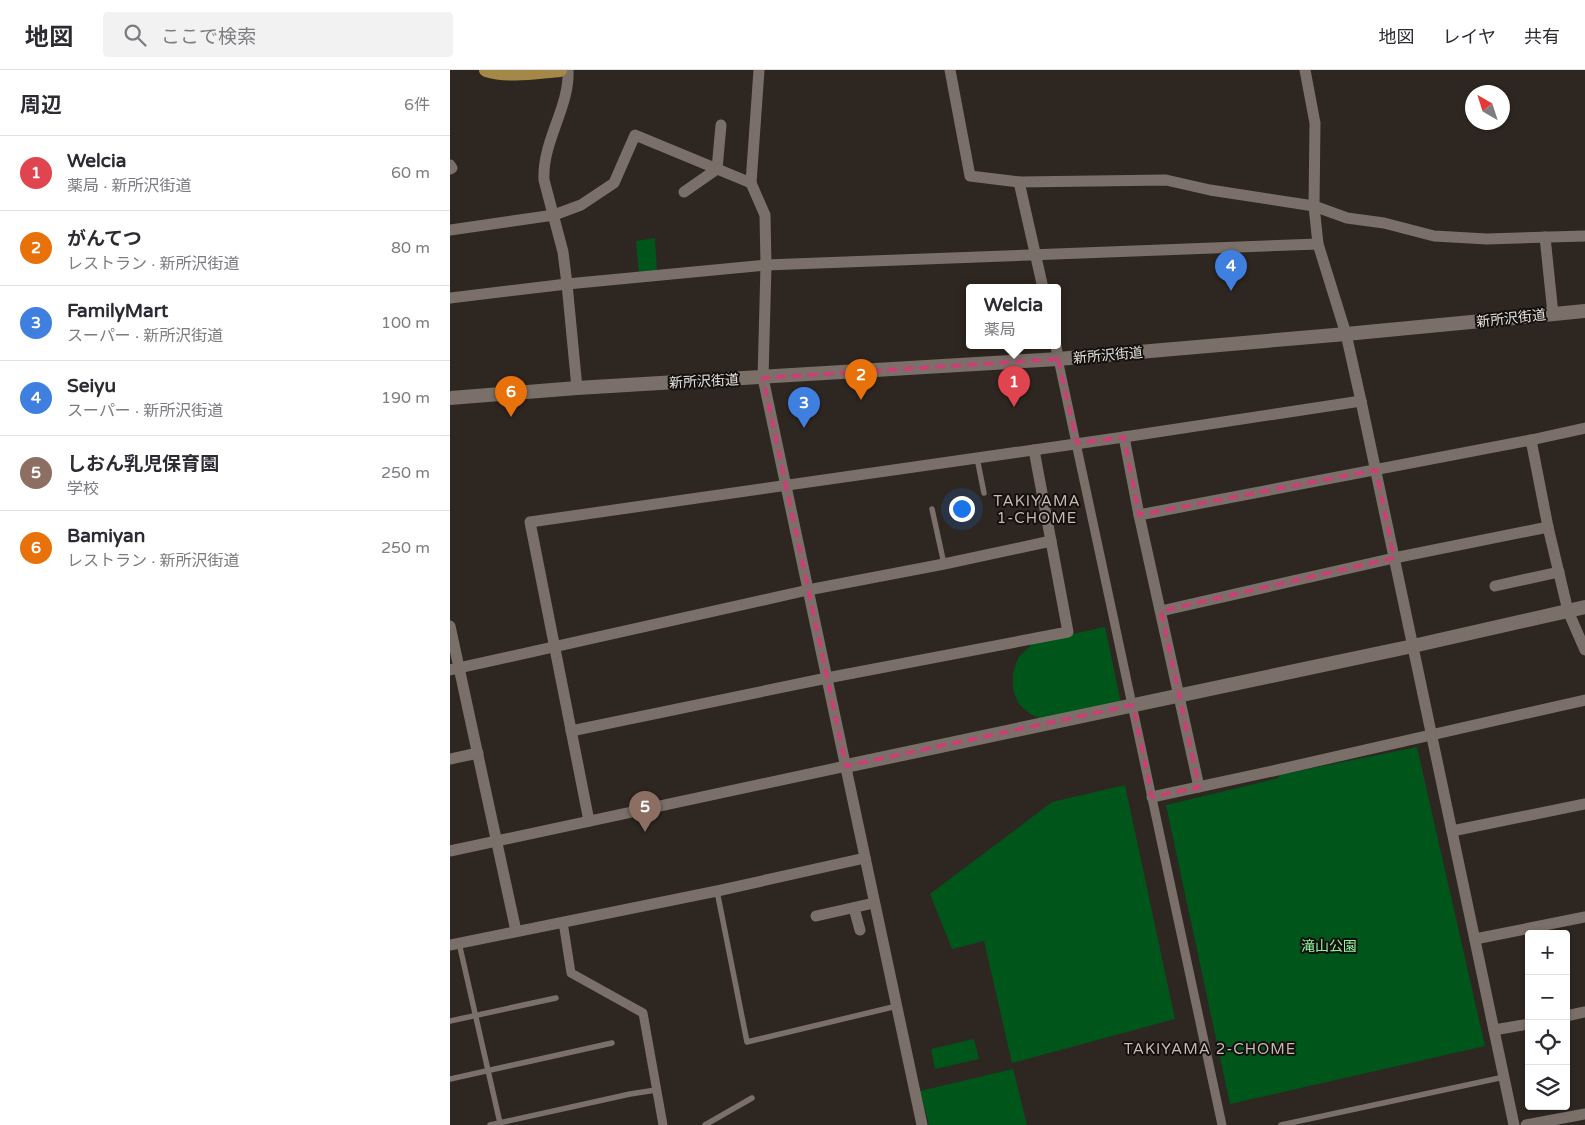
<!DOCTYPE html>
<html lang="ja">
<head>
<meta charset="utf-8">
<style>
	:root { --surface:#fff; --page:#f2f2f3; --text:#2b2b33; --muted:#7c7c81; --line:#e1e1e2; --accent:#111827 }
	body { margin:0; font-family:"Varela Round","Noto Sans JP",sans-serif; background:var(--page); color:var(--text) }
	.controls { position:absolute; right:15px; bottom:15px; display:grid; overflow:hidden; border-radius:5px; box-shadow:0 1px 4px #0004 }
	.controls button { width:45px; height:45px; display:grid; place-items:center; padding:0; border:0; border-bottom:1px solid var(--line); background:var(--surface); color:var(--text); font:25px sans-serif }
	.compass { position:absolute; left:1015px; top:15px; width:45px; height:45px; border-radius:50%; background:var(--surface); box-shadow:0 1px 4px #0004; rotate:321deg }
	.you { position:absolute; left:511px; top:438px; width:18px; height:18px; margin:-12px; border:4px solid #fff; border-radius:50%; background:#1a73e8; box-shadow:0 0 0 8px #1a73e833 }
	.badge { display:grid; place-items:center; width:32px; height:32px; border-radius:50%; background:var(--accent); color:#fff; font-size:16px; font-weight:700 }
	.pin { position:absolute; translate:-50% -41px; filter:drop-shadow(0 1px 2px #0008) }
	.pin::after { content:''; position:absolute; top:26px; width:18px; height:15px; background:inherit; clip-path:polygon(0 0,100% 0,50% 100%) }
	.popup { position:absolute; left:516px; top:214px; width:95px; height:65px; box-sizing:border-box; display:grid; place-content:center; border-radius:5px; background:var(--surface); filter:drop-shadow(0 1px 4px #0005); font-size:16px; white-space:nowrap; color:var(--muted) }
	.popup b { font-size:19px; color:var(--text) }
	.popup::after { content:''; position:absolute; left:50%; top:100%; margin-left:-10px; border:10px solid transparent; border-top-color:var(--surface) }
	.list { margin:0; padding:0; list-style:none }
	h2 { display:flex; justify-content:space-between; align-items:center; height:65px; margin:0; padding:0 20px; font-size:21px }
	h2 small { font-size:16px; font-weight:400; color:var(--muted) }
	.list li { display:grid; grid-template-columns:32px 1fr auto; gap:15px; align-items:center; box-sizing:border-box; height:75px; padding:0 20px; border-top:1px solid var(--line) }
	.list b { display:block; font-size:19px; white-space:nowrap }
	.list p { margin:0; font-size:16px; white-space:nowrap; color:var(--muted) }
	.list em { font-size:16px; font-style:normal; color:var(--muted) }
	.icon { flex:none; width:28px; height:28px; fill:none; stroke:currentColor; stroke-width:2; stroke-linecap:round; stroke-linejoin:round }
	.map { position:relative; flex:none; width:1135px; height:1055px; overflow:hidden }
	header { display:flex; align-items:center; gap:30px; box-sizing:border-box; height:70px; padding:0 25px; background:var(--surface); border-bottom:1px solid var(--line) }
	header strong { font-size:24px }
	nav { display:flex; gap:28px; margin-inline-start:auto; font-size:18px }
	.search { width:350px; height:45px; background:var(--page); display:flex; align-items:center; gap:12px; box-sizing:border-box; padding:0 18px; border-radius:5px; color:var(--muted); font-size:19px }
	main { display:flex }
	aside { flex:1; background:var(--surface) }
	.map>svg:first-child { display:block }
</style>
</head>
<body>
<header>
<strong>地図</strong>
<div class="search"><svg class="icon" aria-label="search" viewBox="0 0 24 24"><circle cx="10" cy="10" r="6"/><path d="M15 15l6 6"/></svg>ここで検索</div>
<nav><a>地図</a><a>レイヤ</a><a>共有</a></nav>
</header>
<main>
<aside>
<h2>周辺<small>6件</small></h2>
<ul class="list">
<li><span class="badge" style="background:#e0444e">1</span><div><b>Welcia</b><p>薬局 · 新所沢街道</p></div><em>60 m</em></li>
<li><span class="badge" style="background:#e8710a">2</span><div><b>がんてつ</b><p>レストラン · 新所沢街道</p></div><em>80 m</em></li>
<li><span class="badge" style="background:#3f7fe0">3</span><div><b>FamilyMart</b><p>スーパー · 新所沢街道</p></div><em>100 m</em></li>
<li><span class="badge" style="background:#3f7fe0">4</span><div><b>Seiyu</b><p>スーパー · 新所沢街道</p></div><em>190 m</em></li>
<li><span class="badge" style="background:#8d6e63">5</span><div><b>しおん乳児保育園</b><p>学校</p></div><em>250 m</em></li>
<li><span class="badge" style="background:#e8710a">6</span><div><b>Bamiyan</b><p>レストラン · 新所沢街道</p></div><em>250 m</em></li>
</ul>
</aside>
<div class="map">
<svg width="1135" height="1055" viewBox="0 0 1135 1055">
	<rect width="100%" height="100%" fill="#2e2620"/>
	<g fill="#00551a">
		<polygon points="205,168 207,202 189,204 186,171"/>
		<polygon points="655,557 671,633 594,650 580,644 568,633 563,619 563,603 568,588 584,572"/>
		<polygon points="967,677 1035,976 780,1034 716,735 829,708 829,705"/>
		<polygon points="675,715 725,949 562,993 534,871 502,879 480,824 602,732"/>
		<polygon points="524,969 529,989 485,999 481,979"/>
		<polygon points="563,999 577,1055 479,1055 470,1021"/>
	</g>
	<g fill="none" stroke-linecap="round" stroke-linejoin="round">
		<g stroke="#7a7069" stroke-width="5.5">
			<polyline points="527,388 534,423"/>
			<polyline points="482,439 494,494"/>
			<polyline points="267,821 297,972 447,936"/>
			<polyline points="9,873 50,1053"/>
			<polyline points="0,951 106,928"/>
			<polyline points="0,1009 162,973"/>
			<polyline points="40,1055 180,1024 206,1020"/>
			<polyline points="255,1055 302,1028"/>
			<polyline points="831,1055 1054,1007"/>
		</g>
		<g stroke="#7a7069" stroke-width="9">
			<polyline points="608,289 772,1055"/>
			<polyline points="113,852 121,903 193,943 213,1055"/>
		</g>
		<g stroke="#7a7069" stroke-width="11">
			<path d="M 118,0 C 120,37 92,71 94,110 L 113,182 L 117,214 L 127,318"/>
			<polyline points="309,0 301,113 315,145 316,195 313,308 472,1055"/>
			<polyline points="500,0 520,106 569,112 716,110 760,120 864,136 897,148 934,153 984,166 1037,169 1135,166"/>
			<polyline points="855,0 865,53 864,136 868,174 896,264 911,331 1064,1055"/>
			<polyline points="0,95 2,98 0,99"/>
			<polyline points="569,112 593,218"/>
			<polyline points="234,122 267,99 271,55"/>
			<polyline points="0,160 104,145 131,135 164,113 185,65 301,113"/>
			<polyline points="1095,167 1103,244"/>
			<polyline points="0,228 117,214 316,195 868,174"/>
			<polyline points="606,276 608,289"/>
			<polyline points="674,367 689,445 749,717"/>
			<polyline points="1081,370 1098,457 1118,541 1135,580"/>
			<polyline points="689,445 1081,370 1135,358"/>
			<polyline points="1045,516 1109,502"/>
			<polyline points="711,541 944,488 1098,457"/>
			<polyline points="0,556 66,861"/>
			<polyline points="0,600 358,520 494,494 601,471"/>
			<polyline points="121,661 377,608 618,562 584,380"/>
			<polyline points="0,689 28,683"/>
			<polyline points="702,727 827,700 1135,630"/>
			<polyline points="139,751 80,452 674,367 911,331"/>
			<polyline points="1002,761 1135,734"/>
			<polyline points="0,781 396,696"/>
			<polyline points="404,838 410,860"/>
			<polyline points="366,846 424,833"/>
			<polyline points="1025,869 1135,847"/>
			<polyline points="0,875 267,821 415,788"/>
			<polyline points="1116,946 1135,942"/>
			<polyline points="1044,960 1079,954"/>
			<polyline points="1076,1055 1135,1044"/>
		</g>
		<g stroke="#7a7069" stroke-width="14">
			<polyline points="0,328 127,318 608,289 896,264 1135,241"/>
			<polyline points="396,696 963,576 1135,537"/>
		</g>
		<path stroke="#a58847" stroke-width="14" d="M 36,0 C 59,7 86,2 110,0"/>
	</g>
	<path fill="none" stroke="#ca4075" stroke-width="4" stroke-dasharray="10 6" stroke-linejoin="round" d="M 608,289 L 627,373 L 674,367 L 689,445 L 926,400 L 944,488 L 711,541 L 749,717 L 702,727 L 683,635 L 396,696 L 313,308 Z"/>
	<g text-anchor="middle" stroke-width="4" stroke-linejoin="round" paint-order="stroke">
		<g font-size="14" fill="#e8e2de" stroke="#13100d">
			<text transform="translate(1061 248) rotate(-6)" y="5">新所沢街道</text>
			<text transform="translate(658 285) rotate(-5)" y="5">新所沢街道</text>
			<text transform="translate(254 311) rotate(-3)" y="5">新所沢街道</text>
		</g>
		<g font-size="14" fill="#94f6a0" stroke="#13100d">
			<text x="879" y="881">滝山公園</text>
		</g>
		<g font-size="15" letter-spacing="1" fill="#c7bcb4" stroke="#13100d">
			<text x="587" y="436">TAKIYAMA<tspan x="587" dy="17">1-CHOME</tspan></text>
			<text x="760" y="984">TAKIYAMA 2-CHOME</text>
		</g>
	</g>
</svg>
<div class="controls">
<button>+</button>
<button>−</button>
<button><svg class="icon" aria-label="locate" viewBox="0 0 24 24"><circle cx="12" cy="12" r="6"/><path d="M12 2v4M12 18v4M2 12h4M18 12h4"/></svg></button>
<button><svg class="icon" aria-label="layers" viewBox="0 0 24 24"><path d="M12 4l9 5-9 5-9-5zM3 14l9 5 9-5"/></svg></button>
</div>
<svg class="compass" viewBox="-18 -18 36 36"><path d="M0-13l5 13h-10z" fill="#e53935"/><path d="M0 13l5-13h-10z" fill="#7c7c81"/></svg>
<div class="you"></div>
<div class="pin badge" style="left:564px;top:337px;background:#e0444e">1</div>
<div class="popup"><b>Welcia</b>薬局</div>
<div class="pin badge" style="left:411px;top:330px;background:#e8710a">2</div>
<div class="pin badge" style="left:354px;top:358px;background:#3f7fe0">3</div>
<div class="pin badge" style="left:781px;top:221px;background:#3f7fe0">4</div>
<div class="pin badge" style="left:195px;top:762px;background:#8d6e63">5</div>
<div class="pin badge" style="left:61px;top:347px;background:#e8710a">6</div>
</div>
</main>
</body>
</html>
